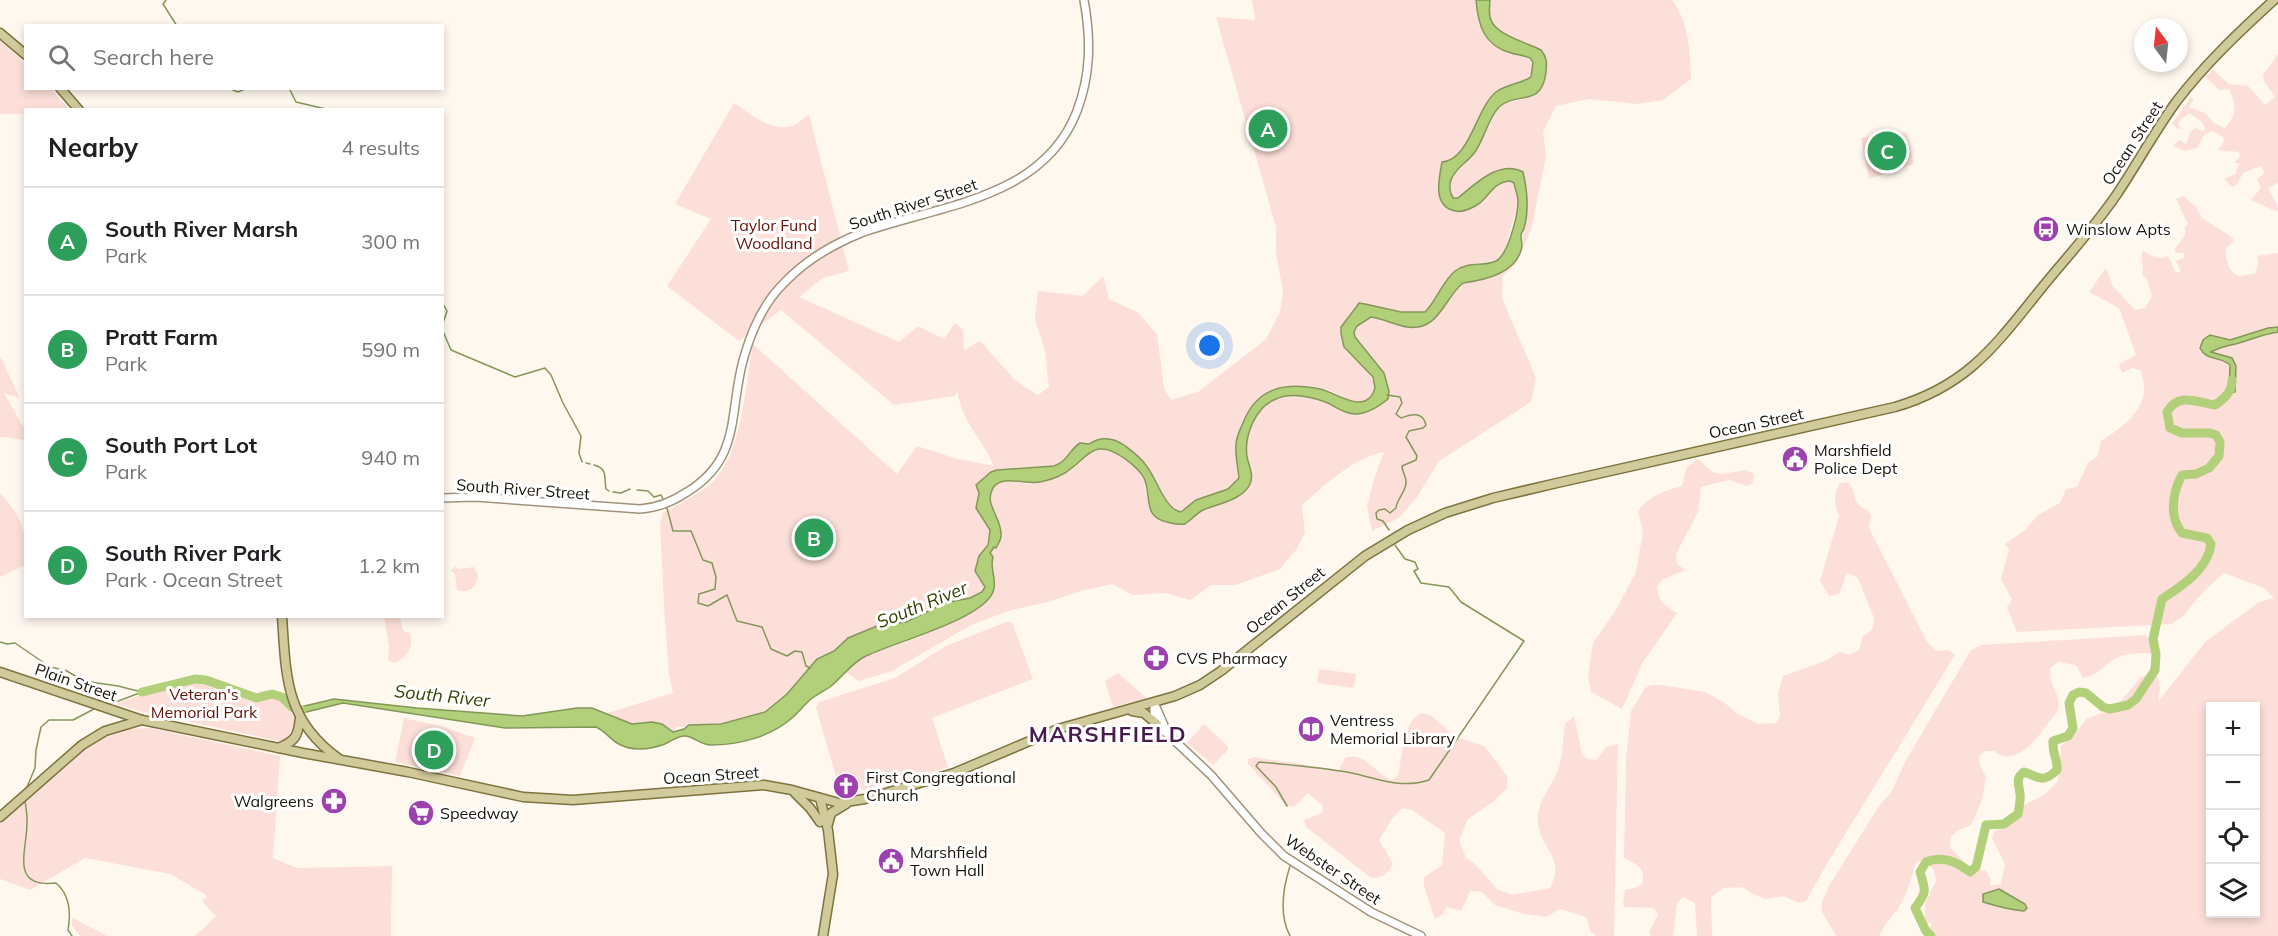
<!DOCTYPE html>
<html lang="en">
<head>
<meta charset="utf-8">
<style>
	:root { --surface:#fff; --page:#f2f2f2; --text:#202124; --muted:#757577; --line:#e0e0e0; --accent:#0b8043 }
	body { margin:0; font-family:Mulish,sans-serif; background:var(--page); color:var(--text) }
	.controls { position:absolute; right:18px; bottom:18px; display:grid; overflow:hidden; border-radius:0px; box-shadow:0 3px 9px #0003 }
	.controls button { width:54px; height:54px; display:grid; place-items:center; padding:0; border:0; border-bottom:2px solid var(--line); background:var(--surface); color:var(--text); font:30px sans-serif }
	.compass { position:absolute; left:2134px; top:18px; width:54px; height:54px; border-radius:50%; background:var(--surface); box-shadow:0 3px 9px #0003; rotate:345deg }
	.you { position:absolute; left:1210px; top:346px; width:21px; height:21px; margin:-15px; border:4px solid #fff; border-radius:50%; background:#1a73e8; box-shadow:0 0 0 9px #1a73e833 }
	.badge { display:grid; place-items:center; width:39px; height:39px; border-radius:50%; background:var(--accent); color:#fff; font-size:20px; font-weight:700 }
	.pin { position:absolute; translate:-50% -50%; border:3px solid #fff; box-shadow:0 2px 6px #0006 }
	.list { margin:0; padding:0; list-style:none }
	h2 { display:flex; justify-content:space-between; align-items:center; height:78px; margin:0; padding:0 24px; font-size:26px }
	h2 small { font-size:20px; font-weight:400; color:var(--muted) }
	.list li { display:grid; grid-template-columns:39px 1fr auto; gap:18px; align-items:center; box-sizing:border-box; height:108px; padding:0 24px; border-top:2px solid var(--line) }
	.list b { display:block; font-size:22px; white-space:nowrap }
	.list p { margin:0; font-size:20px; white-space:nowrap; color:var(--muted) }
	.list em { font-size:20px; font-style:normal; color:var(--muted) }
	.icon { flex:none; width:33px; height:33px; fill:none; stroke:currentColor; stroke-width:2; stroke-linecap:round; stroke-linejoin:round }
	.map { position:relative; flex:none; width:2278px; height:936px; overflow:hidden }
	.search { position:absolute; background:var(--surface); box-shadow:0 3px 9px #0003; left:24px; top:24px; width:420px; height:66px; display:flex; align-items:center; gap:15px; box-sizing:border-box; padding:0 21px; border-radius:0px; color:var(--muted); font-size:22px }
	.panel { position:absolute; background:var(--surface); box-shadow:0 3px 9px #0003; left:24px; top:108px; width:420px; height:510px; border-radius:0px }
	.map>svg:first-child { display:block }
</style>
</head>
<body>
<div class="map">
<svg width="2278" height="936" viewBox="0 0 2278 936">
	<rect width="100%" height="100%" fill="#fff8ef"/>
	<g fill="#fddfd9" fill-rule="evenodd">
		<path d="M 1252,0 L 1476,0 L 1477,10 L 1511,54 L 1523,55 L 1533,62 L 1531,77 C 1521,84 1507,84 1496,92 C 1476,108 1470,159 1442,162 L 1439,188 L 1458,212 C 1481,208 1488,183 1511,181 L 1514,183 L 1518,200 L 1517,208 L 1503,255 L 1495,261 L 1471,264 L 1442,288 L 1425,312 L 1401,312 L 1365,304 C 1308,347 1367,350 1375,388 C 1373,393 1370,400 1364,402 C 1355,405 1344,397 1337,394 C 1320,386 1293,383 1275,389 C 1268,391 1261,397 1255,401 L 1239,478 L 1235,484 L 1228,489 L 1196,500 L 1181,512 L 1175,511 L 1169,505 L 1160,488 L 1124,446 C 1113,437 1101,436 1089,444 L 1080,443 C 1069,450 1068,461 1054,466 L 991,472 C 980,481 971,505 981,518 C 985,523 988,524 990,530 L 987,541 L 986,589 L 977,595 L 929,613 L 907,624 L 847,639 L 793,689 L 762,712 L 711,726 L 677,727 L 673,732 L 657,723 L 632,724 L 607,713 L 673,693 L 669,674 L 664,607 L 660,524 L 663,513 C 681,502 704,493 717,477 C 742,447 746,383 753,344 L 897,474 L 917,446 L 954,458 L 994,466 C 981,436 963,425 957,390 L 955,396 L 894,405 L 781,310 L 739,341 L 667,286 L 711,219 L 675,204 L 734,103 C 750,114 771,132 792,126 C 798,124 804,118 809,114 L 849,271 L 823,278 L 799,297 L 899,342 L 918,326 L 944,339 L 955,323 L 963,330 L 964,350 L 980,341 L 1016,381 L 1038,395 L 1049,387 L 1045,351 L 1035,319 L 1038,291 L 1083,296 L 1103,276 L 1109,299 L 1137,312 L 1157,334 L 1164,388 L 1171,400 L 1198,392 L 1266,339 L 1280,312 L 1283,291 L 1276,254 L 1276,227 L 1216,17 L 1255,20 Z"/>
		<path d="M 1490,0 L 1672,0 C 1689,22 1690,52 1691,79 L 1663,100 L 1636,104 L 1589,99 L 1556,106 L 1543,132 L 1546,157 L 1531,230 L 1516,264 L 1503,276 L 1502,298 L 1536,378 L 1531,402 L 1439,461 L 1417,497 L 1399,518 L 1372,531 L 1367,506 L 1374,479 L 1384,452 C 1353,458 1326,484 1302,505 L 1305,533 L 1296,550 L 1280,569 L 1236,585 L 1211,585 L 1190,600 L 1166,593 L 1133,595 L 1112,584 L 1081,591 L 1048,602 L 1011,610 L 971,625 L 892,671 L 859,681 L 845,672 L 863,657 L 920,637 L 982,605 L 993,572 C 989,564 989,554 994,547 L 996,548 L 1001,537 L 1001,527 L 992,508 L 990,495 L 994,485 L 1000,481 L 1012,481 L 1029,484 L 1075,466 L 1081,459 L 1100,449 L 1118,453 L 1133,465 L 1143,475 L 1149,507 L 1159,520 L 1179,525 C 1186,520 1194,515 1202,511 C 1216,505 1238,501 1247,489 C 1256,478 1248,466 1247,454 C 1246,433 1257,405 1279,398 C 1294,394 1312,396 1327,403 C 1333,405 1338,410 1344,410 C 1358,410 1374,403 1388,399 L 1355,338 L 1354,332 L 1357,326 L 1371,317 L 1409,328 L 1446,304 L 1463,282 C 1475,281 1484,277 1494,272 C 1500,269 1507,267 1512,263 C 1527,252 1525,200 1525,181 L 1505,168 L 1486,177 L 1458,198 L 1453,198 L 1450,193 L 1451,179 L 1475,153 L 1499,107 L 1509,102 L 1524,99 L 1544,83 C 1546,72 1549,60 1541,50 C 1528,43 1496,35 1491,20 C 1488,14 1490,6 1490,0 Z"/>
		<polygon points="0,41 25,63 26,88 51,89 69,109 26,110 25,114 0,114"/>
		<path d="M 2278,54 L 2278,183 L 2268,188 L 2278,207 L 2277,212 L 2251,200 L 2261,188 L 2257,179 L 2265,173 L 2261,166 L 2243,173 L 2237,184 L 2232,187 L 2224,179 L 2235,174 L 2239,164 L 2234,162 L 2240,157 L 2239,152 L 2218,150 L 2223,144 L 2224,138 L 2213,131 L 2204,135 L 2197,148 L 2185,151 L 2173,146 L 2179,140 L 2186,144 L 2190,132 L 2195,128 L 2203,131 L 2205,128 L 2202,122 L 2189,113 L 2179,121 L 2178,126 L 2182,128 L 2178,129 L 2172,124 L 2191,97 L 2194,100 L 2189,107 L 2205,113 L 2214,123 L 2224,128 C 2238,117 2236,104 2229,89 L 2220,90 L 2205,77 L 2213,70 L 2229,84 L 2248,86 L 2265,105 L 2275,97 L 2264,81 L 2263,75 Z"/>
		<polygon points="1907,133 1914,164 1869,179 1861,138"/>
		<path d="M 2184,196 L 2196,207 L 2202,218 L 2233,238 L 2233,242 L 2226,248 C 2225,257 2228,274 2240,276 C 2244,276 2251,274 2255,274 L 2258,264 L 2257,256 L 2278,253 L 2278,936 L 1929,936 L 1931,923 L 1925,922 L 1925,903 L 1936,881 L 1934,870 L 1923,860 L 1916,863 C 1911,878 1907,895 1898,908 C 1891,918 1884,925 1879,936 L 1836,936 L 1822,912 L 1822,902 L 1829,886 L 1879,806 L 1892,791 L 1905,762 L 1971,650 L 1982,645 L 2146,635 L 2152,644 L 2153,654 C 2137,652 2120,653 2107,664 C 2098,672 2095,675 2083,678 L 2076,665 L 2059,662 L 2050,668 C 2051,672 2050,678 2051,682 C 2055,691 2060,697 2058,708 C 2056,716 2049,721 2045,727 C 2035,743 2012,767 1994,751 L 1985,751 L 1979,756 L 1980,766 L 1986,777 L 1982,800 L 1971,825 L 1957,831 L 1951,837 L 1950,847 L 1972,870 L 1985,870 L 1991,880 L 1990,886 L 2001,884 L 2005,864 L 1992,838 L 1994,831 L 2011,825 L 2022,806 L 2044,795 L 2058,781 L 2061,746 L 2079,729 L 2086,719 L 2115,708 L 2141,677 L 2157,675 L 2160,688 L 2158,702 L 2205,642 L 2259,602 L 2274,598 L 2264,588 L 2224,573 L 2202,593 L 2183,616 L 2172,624 L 2017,632 L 2007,607 L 2012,600 L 2001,579 L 2009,550 L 2005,544 L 2025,530 L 2038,515 L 2060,503 L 2066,489 L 2077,487 L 2088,463 L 2097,457 L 2101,441 C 2118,430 2140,416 2144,393 C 2145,386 2142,376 2141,370 L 2132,368 L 2122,373 L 2119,364 L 2136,355 L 2119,308 L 2089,292 L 2106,268 L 2113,286 L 2135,310 L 2145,308 L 2152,296 L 2147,280 L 2142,274 C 2145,266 2139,259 2143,251 C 2152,255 2156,261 2168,256 L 2176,273 L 2181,271 L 2176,261 L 2184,258 L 2184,253 L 2175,253 L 2175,249 L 2185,235 L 2185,227 L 2188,224 L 2176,199 ZM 2210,706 L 2256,706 L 2256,914 L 2210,914 Z"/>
		<polygon points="0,356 20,398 4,393 25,430 25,440 0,437"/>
		<path d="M 1698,459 L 1712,472 L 1722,474 L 1746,470 L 1754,474 L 1753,483 L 1747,486 L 1729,480 L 1701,487 L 1698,512 L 1676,554 L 1677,564 L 1685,570 L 1662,580 L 1657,587 C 1658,601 1665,606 1677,613 L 1643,662 L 1622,709 L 1591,692 L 1588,677 L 1593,643 L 1616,610 L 1636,572 L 1643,532 L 1638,511 C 1647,497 1666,490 1682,486 L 1687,467 Z"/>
		<path d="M 1848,482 C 1860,495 1849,503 1868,510 L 1871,516 L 1869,528 L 1927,642 L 1936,651 L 1949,650 L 1955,655 L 1828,862 L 1806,901 L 1799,903 L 1784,896 L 1765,899 L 1753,894 L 1742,887 L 1724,888 L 1711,897 L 1712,936 L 1697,936 L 1695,903 L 1683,897 L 1677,903 L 1673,936 L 1651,936 L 1649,932 L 1658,915 L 1654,908 L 1624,907 L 1623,902 L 1625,890 C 1630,888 1635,889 1639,886 C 1643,884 1643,882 1643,877 C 1643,865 1633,863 1624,858 L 1626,759 L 1631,711 L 1645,688 L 1651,685 L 1662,685 L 1705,692 L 1725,703 L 1736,713 L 1758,724 L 1776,723 L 1780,716 L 1778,693 L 1783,676 L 1825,661 L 1840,652 L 1849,655 L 1859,650 L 1863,636 L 1872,630 L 1874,618 L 1858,578 L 1847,573 L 1839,594 L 1829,596 L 1820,581 L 1839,516 L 1835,504 L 1836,491 L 1840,483 Z"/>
		<path d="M 0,493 C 24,519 26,531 25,565 L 0,577 Z"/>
		<path d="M 455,566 L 459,569 L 474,567 L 478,575 L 477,581 C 474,590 466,593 457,590 L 455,574 L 451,571 Z"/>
		<path d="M 384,617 L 400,617 L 403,631 L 410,633 C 414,647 407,658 394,663 L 388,660 L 389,646 Z"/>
		<polygon points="1006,622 1012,622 1033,679 932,718 948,767 900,783 862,790 854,775 836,777 816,707 819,702 895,678 946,646"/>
		<polygon points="1319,669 1356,674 1354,688 1317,683"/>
		<polygon points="1118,673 1144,696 1148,698 1113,707 1105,681"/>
		<path d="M 205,681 L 253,700 L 260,691 L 269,691 L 269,696 C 292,700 310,737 279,741 L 143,712 L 116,704 L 142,694 L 187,682 Z"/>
		<path d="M 1421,713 L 1432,716 L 1454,736 L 1484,746 L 1507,776 L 1507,788 L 1493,802 L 1468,819 L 1459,840 L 1466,858 L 1475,864 L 1497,889 L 1512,895 L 1550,888 C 1566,858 1541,850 1538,823 C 1536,802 1551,788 1558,770 C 1563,757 1563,738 1565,724 L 1574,716 L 1582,754 L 1587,759 L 1597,760 L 1606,747 L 1618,744 L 1614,936 L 1596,936 L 1591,932 L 1586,917 L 1560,909 L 1546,917 L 1524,914 L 1495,905 L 1482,892 L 1470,891 L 1461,911 L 1447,907 L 1442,915 L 1435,919 L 1424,886 L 1424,877 L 1442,865 L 1445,833 L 1412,810 L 1402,808 L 1392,819 L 1379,840 L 1393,864 C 1389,873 1381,879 1371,878 L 1306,827 L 1304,820 L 1322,813 L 1323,806 L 1308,793 L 1294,807 L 1286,805 L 1248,764 L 1248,759 L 1254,757 L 1339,770 L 1345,758 C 1365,750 1375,775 1393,780 L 1398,775 C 1403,755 1402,723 1421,713 Z"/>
		<polygon points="404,718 444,727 475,738 460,776 395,762"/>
		<polygon points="1204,724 1228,747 1228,750 1213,765 1187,743"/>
		<polygon points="150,728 280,756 273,858 297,868 392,866 391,936 195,936 216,916 202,901 207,897 206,895 170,874 85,858 30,890 0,879 0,823 84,748 106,734 126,729"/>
		<polygon points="72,918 73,918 107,936 80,936 72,926"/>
	</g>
	<g fill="#b2cf7a" stroke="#849759" stroke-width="1.5">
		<path d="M 1476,0 L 1490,0 C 1490,6 1488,14 1491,20 C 1496,35 1528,43 1541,50 C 1547,57 1547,63 1546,72 C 1542,108 1517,91 1499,107 C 1488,119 1484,139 1475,152 C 1468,162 1455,168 1451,180 C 1449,186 1450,193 1453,198 L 1458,198 C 1475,184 1500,159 1523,172 C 1527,189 1529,211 1524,228 C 1523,232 1521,232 1521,236 C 1521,239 1522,243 1522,246 C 1518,273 1485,280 1463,283 C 1444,298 1439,332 1407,327 C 1395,325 1384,319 1371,317 L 1357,326 L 1354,332 L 1355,337 L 1384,373 L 1389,391 L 1388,399 C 1380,406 1367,414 1355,414 C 1346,414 1337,408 1330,404 C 1314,397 1292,392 1276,399 C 1255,407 1244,436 1247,457 C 1249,466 1254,475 1250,484 C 1243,500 1217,504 1203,510 C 1196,514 1191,520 1185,524 C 1178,525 1173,524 1167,522 C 1142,517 1152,495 1144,478 C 1140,470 1132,464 1124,458 C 1117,453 1108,448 1099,449 C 1088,451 1081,461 1073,467 C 1063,476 1053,479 1040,482 C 1027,485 1001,474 993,488 C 983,504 1003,519 1001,536 C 1001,540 998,544 996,548 L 994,547 L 990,553 L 993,557 C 989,569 998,580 993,592 C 982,620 891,643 864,657 C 851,664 842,677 830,687 C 824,691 817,694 811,699 C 804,705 799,712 792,718 C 770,737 739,745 711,745 C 701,745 694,737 686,736 C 678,735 672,741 665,744 C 649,750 632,752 617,743 C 609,738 605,731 596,727 L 505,728 L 343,703 L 302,713 L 300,707 L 334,699 L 417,708 L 522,716 L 577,708 L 592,708 L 632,724 L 652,722 L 662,724 L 673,732 L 684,729 L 689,725 L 721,724 L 765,712 L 787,694 L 817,659 L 834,651 L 848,638 L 877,626 L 906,622 L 945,603 L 970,598 L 982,592 L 985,587 L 975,571 L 979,556 L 988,545 L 990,530 L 976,508 L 979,493 L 976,485 L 991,472 L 997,470 L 1054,466 C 1068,461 1069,450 1080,443 L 1089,444 C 1101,436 1112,437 1124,445 C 1132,451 1139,456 1145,464 C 1156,476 1164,509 1181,512 L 1196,500 L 1228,489 L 1239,478 C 1238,467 1235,456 1236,445 C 1236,437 1240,430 1243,423 C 1257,387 1285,382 1320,389 C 1333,392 1346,402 1359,402 C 1368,402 1373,395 1375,388 L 1373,377 L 1344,347 L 1341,334 L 1341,327 L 1357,306 L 1359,303 L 1365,304 L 1401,312 L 1425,312 C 1437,300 1442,282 1455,271 C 1468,261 1483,267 1496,261 C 1508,255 1518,215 1518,201 C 1518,195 1515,189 1514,183 L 1510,181 C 1491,183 1491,196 1477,205 C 1470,209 1462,213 1455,211 C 1432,206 1439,179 1442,162 C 1470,160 1476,108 1496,92 C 1507,84 1520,84 1531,77 L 1533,62 L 1530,58 C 1523,55 1517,55 1511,53 C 1484,46 1478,25 1476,0 Z"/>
		<path d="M 2278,327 L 2278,332 C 2264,334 2253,339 2239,343 C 2228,346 2222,346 2211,352 L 2232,358 L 2236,366 L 2235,392 L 2231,392 L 2229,389 L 2230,365 C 2220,356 2206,361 2200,348 L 2203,340 L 2210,335 L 2230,340 L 2268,328 Z"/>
		<path d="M 1999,889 L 2025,904 L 2027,908 L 2024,911 C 2009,910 1996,906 1983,902 L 1983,894 Z"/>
	</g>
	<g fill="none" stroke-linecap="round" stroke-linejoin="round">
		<g stroke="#849759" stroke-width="1.5">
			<polyline points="166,0 163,4 177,26"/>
			<polyline points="228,88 238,92 247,88"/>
			<polyline points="289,88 296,102 330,110"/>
			<polyline points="442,302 447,311 442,326"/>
			<polyline points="442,329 451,350 515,377 545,368 551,375 563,403 581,436 579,453 582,462"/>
			<path d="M 1387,395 L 1400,397 L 1402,403 L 1396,414 L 1401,418 C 1411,414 1423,411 1426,425 L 1423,428 L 1409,431 L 1406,437 L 1417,456 L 1416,460 L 1402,466 C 1402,472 1406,476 1406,481 C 1407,491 1397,498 1396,508 L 1390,513 L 1385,509 L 1379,510 L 1376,513 L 1377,519 L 1383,521 L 1389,530"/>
			<polyline points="586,463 590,464"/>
			<path d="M 594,465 C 608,468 604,478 606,489 L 609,491"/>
			<polyline points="637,490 648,491 654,497 661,495 663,499"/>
			<polyline points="613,492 621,493 630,489"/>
			<polyline points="667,508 673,531 691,531 703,560 712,563 716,577 715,589 699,594 698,603 708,606 727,595 737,621 762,627 771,649 787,656 795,651 802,652 806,666 810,668"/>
			<polyline points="0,642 7,644 15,643 50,667 65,670 84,681 118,686 142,692"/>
			<polyline points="108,705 142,692"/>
			<polyline points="27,787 35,768 36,750 41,727 49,720 73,720 94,709"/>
			<path d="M 25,801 C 26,807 27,814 27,820 C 28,850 8,888 56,883 C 70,895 71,913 68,930 L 72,936"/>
			<path d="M 1287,806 L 1276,787 L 1256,766 L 1259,762 C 1290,765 1321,767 1352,773 C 1379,779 1402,789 1429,780 L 1524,641 L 1461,602 L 1449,587 L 1421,583 L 1414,571 L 1418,569 L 1415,562 L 1405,559 L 1395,545"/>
			<path d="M 1290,936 C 1279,915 1283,888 1290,866"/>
		</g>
		<g stroke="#b2cf7a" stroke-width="9">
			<polyline points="142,692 195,679 206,680 257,698 272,694 282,697 292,707 302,710"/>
			<path d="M 1931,936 L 1926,931 L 1915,908 C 1927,892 1926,891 1920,872 L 1926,862 C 1943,855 1957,862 1970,872 L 1976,867 L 1986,825 L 2004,824 L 2018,814 C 2019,807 2021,800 2020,794 C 2019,784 2015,778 2024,772 C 2041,778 2043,783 2057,770 C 2058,759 2052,755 2053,741 L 2068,736 L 2073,728 L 2069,703 L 2073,695 L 2079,692 L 2086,693 L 2103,707 L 2110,709 L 2128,705 L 2136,699 L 2155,670 L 2156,654 L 2153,639 L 2162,599 C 2182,586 2208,569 2211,544 L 2207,538 L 2182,533 C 2169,517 2172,493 2182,475 L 2196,474 L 2209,468 L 2219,456 L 2220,442 L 2216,435 L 2210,433 L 2182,433 L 2170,428 L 2167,412 C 2179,392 2196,402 2215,405 C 2225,398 2232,392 2232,380"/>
		</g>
		<defs>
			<g id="minor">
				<path d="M 442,498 L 475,497 L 640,509 C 658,508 672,502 687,492 C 743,458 728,411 744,357 C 752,329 764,302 785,282 C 805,261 834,244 861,233 C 938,205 1043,200 1077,111 C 1091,74 1091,39 1084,0"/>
				<polyline points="1154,703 1154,712 1157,724 1211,775 1261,833 1284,856 1371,912 1421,936"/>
				<polyline points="1155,705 1166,730"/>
			</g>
			<g id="major">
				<polyline points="0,33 26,55"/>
				<polyline points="60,88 79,110"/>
				<path d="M 282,616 C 286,676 285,720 338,758"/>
				<path d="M 0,672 L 142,720 L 303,753 L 408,772 L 523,797 L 573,800 L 764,785 L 792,790 L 839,803 L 865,799 L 954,773 L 1058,729 L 1175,696 L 1200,685 L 1221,671 L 1365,556 L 1408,530 L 1445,513 L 1493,498 L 1557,483 L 1895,407 C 1967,386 1995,346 2040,290 C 2066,258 2094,228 2117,194 C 2137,164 2155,131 2176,102 C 2205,64 2239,32 2274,0"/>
				<polyline points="1132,711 1144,713 1157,724"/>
				<path d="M 278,748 C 296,741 298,736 300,718"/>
				<polyline points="795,793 810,808 820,822"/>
				<polyline points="820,798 828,830 833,874 823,936"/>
				<polyline points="0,817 82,745 105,731 142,720"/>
				<polyline points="828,824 831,813 846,804"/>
			</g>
		</defs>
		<use href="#minor" stroke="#a1927c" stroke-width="10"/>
		<use href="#major" stroke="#7d733d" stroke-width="11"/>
		<use href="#minor" stroke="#fff" stroke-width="7"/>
		<use href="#major" stroke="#d1ca9b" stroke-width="8"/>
	</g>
	<defs>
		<symbol id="bus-disc" viewBox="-11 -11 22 22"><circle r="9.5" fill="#9d41ac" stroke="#fff"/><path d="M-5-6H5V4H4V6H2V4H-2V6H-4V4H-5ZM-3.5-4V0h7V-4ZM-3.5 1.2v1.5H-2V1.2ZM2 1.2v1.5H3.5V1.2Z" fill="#fff"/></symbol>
		<symbol id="civic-disc" viewBox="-11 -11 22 22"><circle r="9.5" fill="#9d41ac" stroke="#fff"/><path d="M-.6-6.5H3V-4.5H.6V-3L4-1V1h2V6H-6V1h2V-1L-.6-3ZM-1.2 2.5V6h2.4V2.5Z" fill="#fff"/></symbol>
		<symbol id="pharmacy-disc" viewBox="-11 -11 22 22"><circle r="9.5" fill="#9d41ac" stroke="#fff"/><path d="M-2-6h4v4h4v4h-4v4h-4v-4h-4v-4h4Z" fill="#fff"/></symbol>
		<symbol id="library-disc" viewBox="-11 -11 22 22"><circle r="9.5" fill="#9d41ac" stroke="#fff"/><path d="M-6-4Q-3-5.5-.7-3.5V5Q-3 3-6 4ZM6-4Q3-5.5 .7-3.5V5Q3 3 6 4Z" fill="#fff"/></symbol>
		<symbol id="church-disc" viewBox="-11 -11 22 22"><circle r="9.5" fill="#9d41ac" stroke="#fff"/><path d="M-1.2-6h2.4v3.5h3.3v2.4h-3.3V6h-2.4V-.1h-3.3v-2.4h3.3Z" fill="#fff"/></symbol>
		<symbol id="supermarket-disc" viewBox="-11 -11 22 22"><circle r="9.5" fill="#9d41ac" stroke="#fff"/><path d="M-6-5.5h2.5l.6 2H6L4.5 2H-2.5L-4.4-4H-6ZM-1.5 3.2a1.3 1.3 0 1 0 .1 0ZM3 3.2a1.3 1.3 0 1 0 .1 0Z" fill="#fff"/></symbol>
	</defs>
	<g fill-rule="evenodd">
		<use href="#bus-disc" x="2031" y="214" width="30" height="30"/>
		<use href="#civic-disc" x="1780" y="444" width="30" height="30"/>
		<use href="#pharmacy-disc" x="1141" y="643" width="30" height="30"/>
		<use href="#library-disc" x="1296" y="714" width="30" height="30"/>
		<use href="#church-disc" x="831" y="771" width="30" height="30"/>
		<use href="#pharmacy-disc" x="319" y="786" width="30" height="30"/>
		<use href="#supermarket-disc" x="406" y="798" width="30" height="30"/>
		<use href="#civic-disc" x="876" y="846" width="30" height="30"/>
	</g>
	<g text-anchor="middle" stroke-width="6" stroke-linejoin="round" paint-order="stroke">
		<g font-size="16" fill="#1a150c" stroke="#fff">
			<text transform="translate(2132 143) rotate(-57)" y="6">Ocean Street</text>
			<text transform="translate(913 204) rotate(-18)" y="6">South River Street</text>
			<text transform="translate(1756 423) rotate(-12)" y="6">Ocean Street</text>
			<text transform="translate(523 489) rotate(4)" y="6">South River Street</text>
			<text transform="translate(1285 600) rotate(-39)" y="6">Ocean Street</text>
			<text transform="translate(76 682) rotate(19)" y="6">Plain Street</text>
			<text transform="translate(711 775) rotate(-4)" y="6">Ocean Street</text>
			<text transform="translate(1333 869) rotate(34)" y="6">Webster Street</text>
		</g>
		<g font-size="16" fill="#641307" stroke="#fff">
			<text x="774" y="231">Taylor Fund<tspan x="774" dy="18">Woodland</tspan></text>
			<text x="204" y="700">Veteran's<tspan x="204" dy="18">Memorial Park</tspan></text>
		</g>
		<g font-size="16" fill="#1a150c" stroke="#fff" text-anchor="start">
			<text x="2066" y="235">Winslow Apts</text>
			<text x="1814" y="456">Marshfield<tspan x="1814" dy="18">Police Dept</tspan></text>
			<text x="1176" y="664">CVS Pharmacy</text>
			<text x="1330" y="726">Ventress<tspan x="1330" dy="18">Memorial Library</tspan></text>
			<text x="866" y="783">First Congregational<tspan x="866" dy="18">Church</tspan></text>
			<text x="314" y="807" text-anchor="end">Walgreens</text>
			<text x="440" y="819">Speedway</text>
			<text x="910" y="858">Marshfield<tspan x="910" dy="18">Town Hall</tspan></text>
		</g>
		<g font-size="18" font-style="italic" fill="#324301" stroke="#fff">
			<text transform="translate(922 605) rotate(-22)" y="6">South River</text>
			<text transform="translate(442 696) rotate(6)" y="6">South River</text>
		</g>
		<g font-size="22" font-weight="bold" letter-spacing="1.5" fill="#481c4f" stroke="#fff">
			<text x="1108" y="742">MARSHFIELD</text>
		</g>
	</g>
</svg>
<div class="controls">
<button>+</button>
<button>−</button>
<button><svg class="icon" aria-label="locate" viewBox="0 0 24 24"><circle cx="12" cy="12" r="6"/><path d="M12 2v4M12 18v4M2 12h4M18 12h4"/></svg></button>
<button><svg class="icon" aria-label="layers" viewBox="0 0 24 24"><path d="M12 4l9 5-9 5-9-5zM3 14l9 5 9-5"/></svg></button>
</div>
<svg class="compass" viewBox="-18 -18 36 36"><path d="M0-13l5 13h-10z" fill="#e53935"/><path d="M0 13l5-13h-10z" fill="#757577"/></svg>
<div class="you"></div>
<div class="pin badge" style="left:1268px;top:129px;background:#2e9e5b">A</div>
<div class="pin badge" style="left:814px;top:538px;background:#2e9e5b">B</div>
<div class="pin badge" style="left:1887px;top:151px;background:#2e9e5b">C</div>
<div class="pin badge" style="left:434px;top:750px;background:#2e9e5b">D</div>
<div class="search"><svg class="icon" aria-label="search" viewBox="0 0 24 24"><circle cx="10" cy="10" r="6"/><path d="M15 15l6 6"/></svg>Search here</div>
<section class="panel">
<h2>Nearby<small>4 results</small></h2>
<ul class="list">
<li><span class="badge" style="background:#2e9e5b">A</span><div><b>South River Marsh</b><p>Park</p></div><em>300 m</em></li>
<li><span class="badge" style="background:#2e9e5b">B</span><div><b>Pratt Farm</b><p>Park</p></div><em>590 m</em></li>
<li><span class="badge" style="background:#2e9e5b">C</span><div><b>South Port Lot</b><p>Park</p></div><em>940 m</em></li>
<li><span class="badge" style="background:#2e9e5b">D</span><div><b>South River Park</b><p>Park · Ocean Street</p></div><em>1.2 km</em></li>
</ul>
</section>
</div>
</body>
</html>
